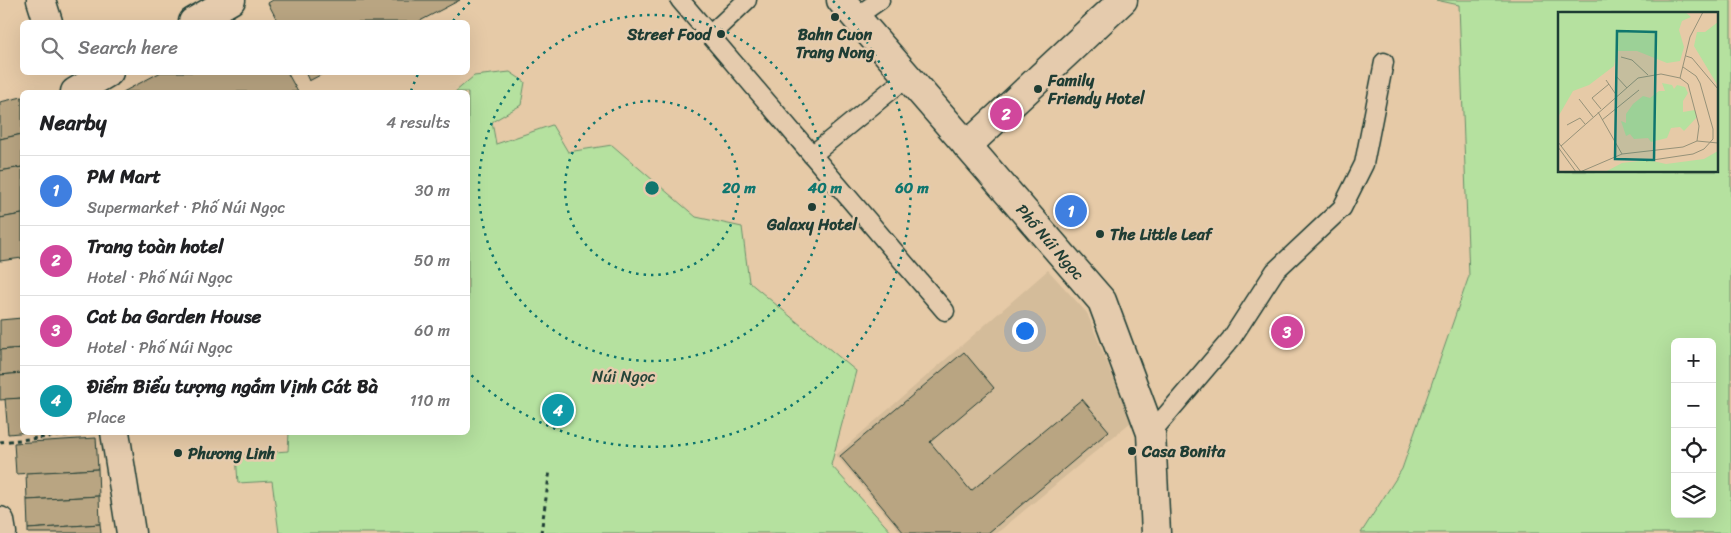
<!DOCTYPE html>
<html lang="en">
<head>
<meta charset="utf-8">
<style>
	:root { --surface:#fff; --page:#f2f2f2; --text:#202124; --muted:#757577; --line:#e0e0e0; --accent:#db2777 }
	body { margin:0; font-family:Sriracha,sans-serif; background:var(--page); color:var(--text) }
	.controls { position:absolute; right:15px; bottom:15px; display:grid; overflow:hidden; border-radius:8px; box-shadow:0 5px 20px #0002 }
	.controls button { width:45px; height:45px; display:grid; place-items:center; padding:0; border:0; border-bottom:1px solid var(--line); background:var(--surface); color:var(--text); font:25px sans-serif }
	.you { position:absolute; left:1024px; top:330px; width:18px; height:18px; margin:-12px; border:4px solid #fff; border-radius:50%; background:#1a73e8; box-shadow:0 0 0 8px #1a73e833 }
	.badge { display:grid; place-items:center; width:32px; height:32px; border-radius:50%; background:var(--accent); color:#fff; font-size:16px; font-weight:700 }
	.pin { position:absolute; translate:-50% -50%; border:2px solid #fff; box-shadow:0 1px 5px #0006 }
	.list { margin:0; padding:0; list-style:none }
	h2 { display:flex; justify-content:space-between; align-items:center; height:65px; margin:0; padding:0 20px; font-size:21px }
	h2 small { font-size:16px; font-weight:400; color:var(--muted) }
	.list li { display:grid; grid-template-columns:32px 1fr auto; gap:15px; align-items:center; box-sizing:border-box; height:70px; padding:0 20px; border-top:1px solid var(--line) }
	.list b { display:block; font-size:19px; white-space:nowrap }
	.list p { margin:0; font-size:16px; white-space:nowrap; color:var(--muted) }
	.list em { font-size:16px; font-style:normal; color:var(--muted) }
	.icon { flex:none; width:28px; height:28px; fill:none; stroke:currentColor; stroke-width:2; stroke-linecap:round; stroke-linejoin:round }
	.map { position:relative; flex:none; width:1731px; height:533px; overflow:hidden }
	.search { position:absolute; background:var(--surface); box-shadow:0 5px 20px #0002; left:20px; top:20px; width:450px; height:55px; display:flex; align-items:center; gap:12px; box-sizing:border-box; padding:0 18px; border-radius:8px; color:var(--muted); font-size:19px }
	.panel { position:absolute; background:var(--surface); box-shadow:0 5px 20px #0002; left:20px; top:90px; width:450px; height:345px; border-radius:8px }
	.map>svg:first-child { display:block }
</style>
</head>
<body>
<div class="map">
<svg width="1731" height="533" viewBox="0 0 1731 533">
	<rect width="100%" height="100%" fill="#e6caa7"/>
	<filter id="ink" filterUnits="userSpaceOnUse"><feTurbulence type="fractalNoise" baseFrequency=".02" numOctaves="2"/><feDisplacementMap in="SourceGraphic" scale="10" xChannelSelector="R" yChannelSelector="G"/><feConvolveMatrix kernelMatrix="1 2 1 2 8 2 1 2 1" color-interpolation-filters="sRGB"/></filter>
	<g filter="url(#ink)">
		<polygon fill="#d4bc9a" points="1048,270 1087,313 1131,422 997,533 901,533 836,455"/>
		<g fill="#b5e19f" stroke="#6a8f6a" fill-rule="evenodd">
			<path d="M 1436,0 L 1731,0 L 1731,533 L 1361,533 L 1402,469 L 1469,276 L 1459,5 ZM 1560,14 L 1717,14 L 1717,171 L 1560,171 ZM 1675,342 L 1712,342 L 1712,514 L 1675,514 Z"/>
			<polygon points="510,72 525,82 521,105 492,122 496,144 552,125 568,152 612,145 696,217 742,227 749,282 856,371 831,465 892,533 279,533 272,481 238,483 236,455 288,451 289,433 468,432 468,92 455,92 474,76"/>
		</g>
		<g fill="#b9a582" stroke="#1f3d34">
			<polygon points="273,0 460,0 418,22 278,22 268,3"/>
			<polygon points="161,72 287,72 298,92 123,92"/>
			<polygon points="305,72 326,72 309,81"/>
			<polygon points="22,97 22,134 0,139 0,102"/>
			<polygon points="22,134 22,167 0,171 0,139"/>
			<polygon points="22,167 22,214 0,218 0,171"/>
			<polygon points="22,214 22,258 0,261 0,218"/>
			<polygon points="22,318 22,348 0,350 0,320"/>
			<polygon points="22,348 22,373 0,375 0,350"/>
			<polygon points="964,352 994,388 930,442 971,491 1082,399 1109,431 988,533 904,533 840,456"/>
			<polygon points="22,373 22,398 0,400 0,375"/>
			<polygon points="22,398 22,432 30,432 8,434 5,399"/>
			<polygon points="96,438 98,469 16,474 14,443"/>
			<polygon points="98,469 99,496 27,500 26,473"/>
			<polygon points="99,496 100,524 28,529 27,500"/>
			<polygon points="100,524 101,533 28,533 28,529"/>
		</g>
		<g fill="none" stroke-linecap="round" stroke-linejoin="round">
			<defs>
				<g id="lane">
					<polyline points="680,0 945,311"/>
					<polyline points="856,17 880,0"/>
					<polyline points="710,35 747,0"/>
					<polyline points="812,155 907,77"/>
					<polyline points="1151,433 1231,339 1275,271 1342,208 1364,164 1384,62"/>
				</g>
				<g id="street">
					<polyline points="41,0 48,22"/>
					<path id="s1" d="M 841,0 L 1102,301 L 1151,433 L 1156,533"/>
					<polyline points="193,22 231,0"/>
					<polyline points="75,92 109,72"/>
					<polyline points="967,146 1123,0"/>
					<polyline points="115,432 131,533"/>
					<polyline points="0,521 2,533"/>
				</g>
			</defs>
			<use href="#lane" stroke="#1f3d34" stroke-width="21"/>
			<use href="#street" stroke="#1f3d34" stroke-width="31"/>
			<g stroke="#1f3d34" stroke-width="3" stroke-dasharray="4 4" stroke-linecap="butt">
				<polyline points="0,442 86,433"/>
				<polyline points="541,533 550,470"/>
			</g>
			<use href="#lane" stroke="#e5cbad" stroke-width="18"/>
			<use href="#street" stroke="#e5cbad" stroke-width="28"/>
		</g>
	</g>
	<g fill="none" stroke="#0f766e" stroke-width="2.5" stroke-dasharray="2.5 5">
		<circle cx="652" cy="188" r="87"/>
		<circle cx="652" cy="188" r="173"/>
		<path d="M411 91A260 260 0 0 1 418 74M453 21A260 260 0 0 1 471 1M833 1A260 260 0 1 1 468 372"/>
	</g>
	<g fill="#1f3d34" stroke="#e5cbad" stroke-width="2">
		<circle cx="835" cy="17" r="5"/>
		<circle cx="721" cy="34" r="5"/>
		<circle cx="1038" cy="89" r="5"/>
		<circle cx="812" cy="207" r="5"/>
		<circle cx="1100" cy="234" r="5"/>
		<circle cx="1132" cy="451" r="5"/>
		<circle cx="178" cy="453" r="5"/>
	</g>
	<g text-anchor="middle" stroke-width="5" stroke-linejoin="round" paint-order="stroke">
		<g font-size="16" font-weight="bold" fill="#1f3d34" stroke="#e5cbad" text-anchor="start">
			<text x="711" y="40" text-anchor="end">Street Food</text>
			<text x="835" y="40" text-anchor="middle">Bahn Cuon<tspan x="835" dy="18">Trang Nong</tspan></text>
			<text x="1048" y="86">Family<tspan x="1048" dy="18">Friendy Hotel</tspan></text>
			<text x="812" y="230" text-anchor="middle">Galaxy Hotel</text>
			<text x="1110" y="240">The Little Leaf</text>
			<text x="1142" y="457">Casa Bonita</text>
			<text x="188" y="459">Phương Linh</text>
		</g>
		<g font-size="16" fill="#1f3d34" stroke="#e5cbad">
			<text dy="6" stroke="none"><textPath href="#s1" startOffset="320">Phố Núi Ngọc</textPath></text>
		</g>
		<g font-size="16" fill="#264539" stroke="#e5cbad">
			<text x="624" y="382">Núi Ngọc</text>
		</g>
	</g>
	<g transform="translate(1558 12)">
		<rect width="160" height="160" fill="#e6caa7"/>
		<path d="M 0,0 L 127,0 L 133,5 L 124,9 L 121,18 L 126,35 L 122,49 L 109,51 L 79,39 L 59,39 L 56,54 L 31,73 L 15,79 L 0,105 ZM 160,10 L 160,74 L 136,34 L 139,20 L 147,20 ZM 104,71 L 114,73 L 116,77 L 119,73 L 127,75 L 130,81 L 125,89 L 125,100 L 137,98 L 139,105 L 126,119 L 122,115 L 113,116 L 109,126 L 93,130 L 90,126 L 76,127 L 72,122 L 68,124 L 63,109 L 68,111 L 68,102 L 75,92 L 85,84 L 92,86 L 101,79 L 107,79 ZM 160,139 L 160,160 L 47,160 L 64,151 L 90,148 L 108,152 L 146,147 Z" fill="#b5e19f"/>
		<path fill="none" stroke="#969279" stroke-width="1" d="M 128,44 L 134,46 L 160,77M 63,45 L 74,48 L 90,63M 58,64 L 69,76M 122,66 L 132,25 L 145,0M 48,68 L 59,84M 21,87 L 35,105M 43,97 L 34,86 L 51,72M 40,100 L 64,142M 44,108 L 81,78M 9,113 L 22,106 L 27,112M 139,129 L 160,131M 0,130 L 23,160M 3,134 L 80,66 L 103,62 L 122,66 L 130,72 L 141,114 L 139,129 L 125,135 L 64,142 L 22,160M 0,135 L 18,160M 88,149 L 135,142 L 146,137 L 155,127 L 155,117 L 142,71 L 138,64 L 125,55"/>
		<path fill="#0f766e" fill-opacity="0.15" stroke="#0f766e" stroke-width="2.5" d="M 59,19 L 98,20 L 96,148 L 57,147 Z"/>
		<rect width="160" height="160" fill="none" stroke="#1f3d34" stroke-width="2.5"/>
	</g>
	<circle cx="652" cy="188" r="8" fill="#0f766e" stroke="#e5cbad" stroke-width="2.5"/>
	<g font-size="15" text-anchor="middle" font-weight="bold" fill="#0f766e" stroke="#e5cbad" stroke-width="5" stroke-linejoin="round" paint-order="stroke">
		<text x="739" y="193">20 m</text>
		<text x="825" y="193">40 m</text>
		<text x="912" y="193">60 m</text>
	</g>
</svg>
<div class="controls">
<button>+</button>
<button>−</button>
<button><svg class="icon" aria-label="locate" viewBox="0 0 24 24"><circle cx="12" cy="12" r="6"/><path d="M12 2v4M12 18v4M2 12h4M18 12h4"/></svg></button>
<button><svg class="icon" aria-label="layers" viewBox="0 0 24 24"><path d="M12 4l9 5-9 5-9-5zM3 14l9 5 9-5"/></svg></button>
</div>
<div class="you"></div>
<div class="pin badge" style="left:1071px;top:211px;background:#3f7fe0">1</div>
<div class="pin badge" style="left:1006px;top:114px;background:#d1479c">2</div>
<div class="pin badge" style="left:1287px;top:332px;background:#d1479c">3</div>
<div class="pin badge" style="left:558px;top:410px;background:#0f9aa8">4</div>
<div class="search"><svg class="icon" aria-label="search" viewBox="0 0 24 24"><circle cx="10" cy="10" r="6"/><path d="M15 15l6 6"/></svg>Search here</div>
<section class="panel">
<h2>Nearby<small>4 results</small></h2>
<ul class="list">
<li><span class="badge" style="background:#3f7fe0">1</span><div><b>PM Mart</b><p>Supermarket · Phố Núi Ngọc</p></div><em>30 m</em></li>
<li><span class="badge" style="background:#d1479c">2</span><div><b>Trang toàn hotel</b><p>Hotel · Phố Núi Ngọc</p></div><em>50 m</em></li>
<li><span class="badge" style="background:#d1479c">3</span><div><b>Cat ba Garden House</b><p>Hotel · Phố Núi Ngọc</p></div><em>60 m</em></li>
<li><span class="badge" style="background:#0f9aa8">4</span><div><b>Điểm Biểu tượng ngắm Vịnh Cát Bà</b><p>Place</p></div><em>110 m</em></li>
</ul>
</section>
</div>
</body>
</html>
